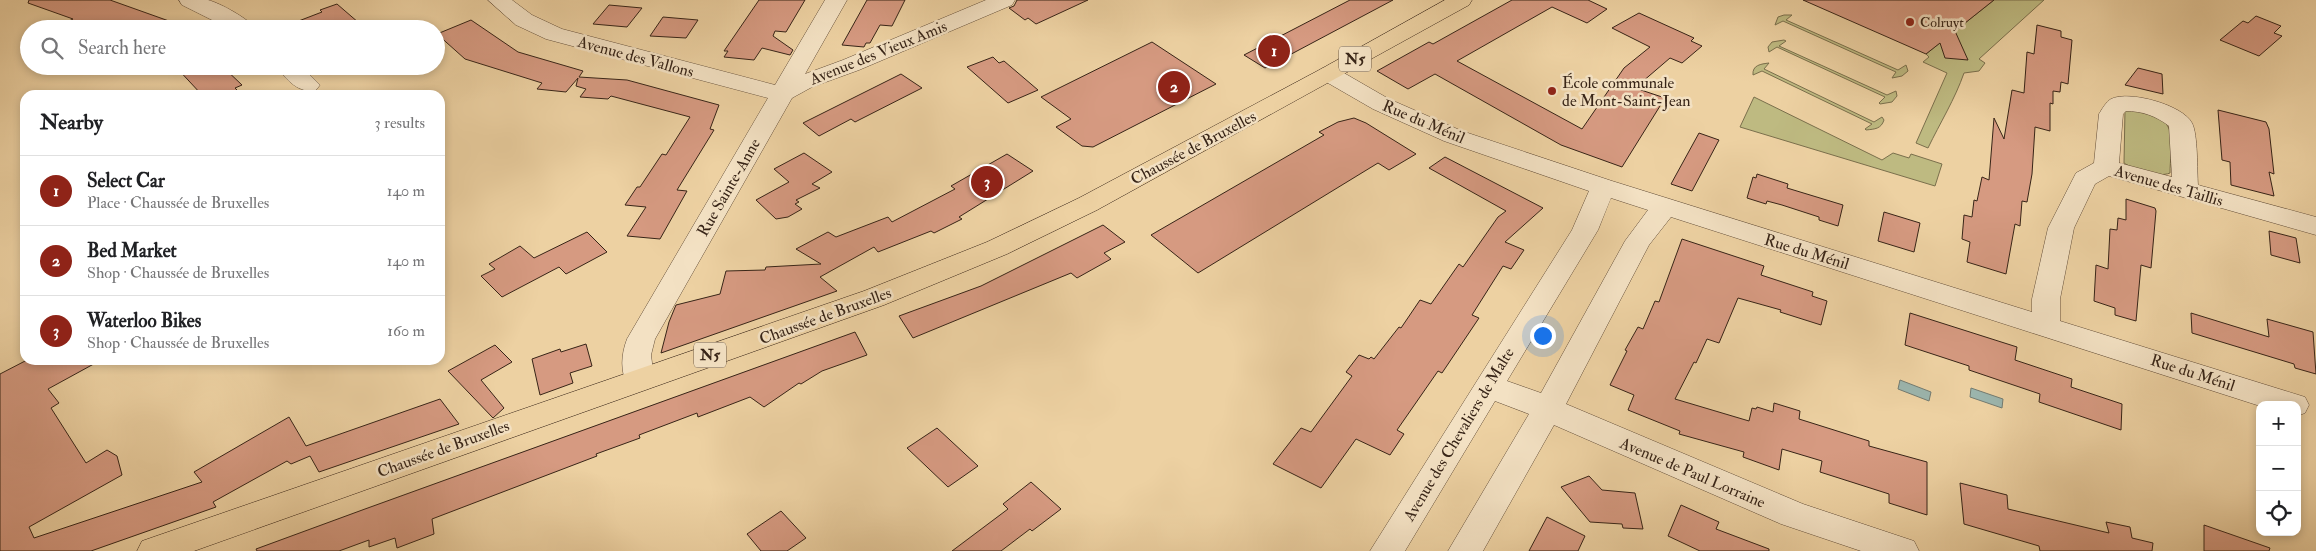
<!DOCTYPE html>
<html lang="en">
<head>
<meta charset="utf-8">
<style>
	:root { --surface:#fff; --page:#f6f6f6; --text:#202124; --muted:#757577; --line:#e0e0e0; --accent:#8f2418 }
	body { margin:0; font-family:"IM FELL Double Pica",serif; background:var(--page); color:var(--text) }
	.controls { position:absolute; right:15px; bottom:15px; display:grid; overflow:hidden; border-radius:10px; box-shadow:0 2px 8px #0003 }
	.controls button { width:45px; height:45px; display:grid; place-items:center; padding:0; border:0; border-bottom:1px solid var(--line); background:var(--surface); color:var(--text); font:25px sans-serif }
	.you { position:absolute; left:1542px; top:335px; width:18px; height:18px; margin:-12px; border:4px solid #fff; border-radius:50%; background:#1a73e8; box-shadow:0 0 0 8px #1a73e833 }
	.badge { display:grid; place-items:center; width:32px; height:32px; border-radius:50%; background:var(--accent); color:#fff; font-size:16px; font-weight:700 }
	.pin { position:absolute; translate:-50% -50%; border:2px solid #fff; box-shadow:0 1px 5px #0006 }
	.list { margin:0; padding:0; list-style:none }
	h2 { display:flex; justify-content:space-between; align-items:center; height:65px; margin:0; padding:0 20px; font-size:21px }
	h2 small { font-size:16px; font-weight:400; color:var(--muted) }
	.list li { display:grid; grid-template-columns:32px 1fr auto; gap:15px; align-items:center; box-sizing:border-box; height:70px; padding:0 20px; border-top:1px solid var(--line) }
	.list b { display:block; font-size:19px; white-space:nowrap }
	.list p { margin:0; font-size:16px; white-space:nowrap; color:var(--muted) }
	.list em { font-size:16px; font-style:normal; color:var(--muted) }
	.icon { flex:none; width:28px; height:28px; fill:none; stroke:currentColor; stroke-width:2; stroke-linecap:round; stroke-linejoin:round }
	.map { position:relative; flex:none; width:2316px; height:551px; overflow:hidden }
	.search { position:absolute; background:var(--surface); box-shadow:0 2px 8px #0003; left:20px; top:20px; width:425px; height:55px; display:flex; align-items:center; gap:12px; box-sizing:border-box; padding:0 18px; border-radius:28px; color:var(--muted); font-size:19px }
	.panel { position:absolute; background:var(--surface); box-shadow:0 2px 8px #0003; left:20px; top:90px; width:425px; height:275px; border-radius:15px }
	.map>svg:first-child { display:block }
</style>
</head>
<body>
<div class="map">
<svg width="2316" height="551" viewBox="0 0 2316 551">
	<rect width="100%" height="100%" fill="#edd1a2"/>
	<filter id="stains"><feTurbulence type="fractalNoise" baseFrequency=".004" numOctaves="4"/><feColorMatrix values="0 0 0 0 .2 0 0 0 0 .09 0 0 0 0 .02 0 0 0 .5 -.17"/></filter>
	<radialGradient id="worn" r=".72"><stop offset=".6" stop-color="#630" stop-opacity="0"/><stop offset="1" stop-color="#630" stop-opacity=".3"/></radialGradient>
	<g fill="#beba81" stroke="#7a6f4c">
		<path d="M 1994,0 L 2044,0 L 1979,59 L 1985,63 L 1979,71 L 1964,73 C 1955,99 1940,123 1928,148 L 1916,143 L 1947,73 L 1923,62 L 1929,57 L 1926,54 Z"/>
		<polygon points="1784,15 1792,15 1786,20 1898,70 1906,65 1908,71 1902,76 1892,78 1896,72 1783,21 1775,25 1778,17"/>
		<polygon points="1784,40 1786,41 1779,46 1887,95 1896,91 1897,96 1892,102 1880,104 1879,103 1885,97 1777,47 1769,52 1768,47 1772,42"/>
		<path d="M 1769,63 L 1764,69 L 1874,122 L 1882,117 L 1884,120 C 1881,129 1875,129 1866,130 L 1865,129 L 1872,124 L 1762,71 L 1753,75 C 1752,65 1761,64 1769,63 Z"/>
		<polygon points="1754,97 1882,160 1893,153 1909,158 1911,154 1942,164 1935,186 1740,127"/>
		<path d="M 2125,110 C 2133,110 2141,112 2149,114 C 2180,122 2170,147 2170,173 C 2158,178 2135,170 2124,163 Z"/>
	</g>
	<g fill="#9bb5ad" stroke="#737b71">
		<polygon points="1900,380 1931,392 1929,401 1898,389"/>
		<polygon points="1971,388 2003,399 2002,408 1970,397"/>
	</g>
	<g fill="#d69a81" stroke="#372417">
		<polygon points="29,0 110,0 183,26 182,29 53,29 73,19 28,3"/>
		<polygon points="759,0 805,0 786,32 775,31 773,36 793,50 790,55 762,48 754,60 724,57 728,51 724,51"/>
		<polygon points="867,0 905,0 892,26 880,25 870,43 866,43 864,47 842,45"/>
		<polygon points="1017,0 1088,0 1036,24 1028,18 1025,20 1009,8 1014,6"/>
		<polygon points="1350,0 1393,0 1265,68 1244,55"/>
		<polygon points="1512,0 1588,0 1607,9 1587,23 1552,7 1457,61 1582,129 1624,68 1650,47 1612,28 1639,13 1694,38 1691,41 1702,46 1682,63 1670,58 1635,88 1665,98 1622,167 1561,145 1435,74 1408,89 1377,71 1429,42 1433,44"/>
		<polygon points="1803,0 1994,0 1955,31 1968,60 1945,58 1940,43 1926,54"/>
		<polygon points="337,4 366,29 284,29 283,27 322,12 320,10"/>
		<polygon points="609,5 642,8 627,27 593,24"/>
		<polygon points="2256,16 2281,26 2274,33 2282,36 2259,56 2220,40 2243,21 2248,23"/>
		<polygon points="663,17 698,20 686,38 650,36"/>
		<polygon points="471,20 518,52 583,71 579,77 627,80 719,105 710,129 714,130 677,190 687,191 660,239 627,236 646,207 625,205 637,187 640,187 662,154 666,155 690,117 611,96 608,99 580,97 586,89 576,86 578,78 566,92 537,89 542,83 465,59 437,34"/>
		<polygon points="2037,25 2061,31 2061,37 2072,40 2068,84 2061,82 2060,92 2053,91 2053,104 2050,103 2050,131 2035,127 2032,174 2027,202 2022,201 2020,226 2015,224 2006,274 1967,262 1970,242 1962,239 1964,215 1972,217 1974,200 1977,201 1982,177 1989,180 1994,118 2004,139 2012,90 2024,93 2027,52 2034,54"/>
		<polygon points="1152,42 1216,84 1093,147 1082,146 1056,127 1071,119 1041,97"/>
		<polygon points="993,57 999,63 1004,61 1038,90 1008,103 967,67"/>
		<polygon points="175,66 222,66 242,85 235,88 242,95 202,95"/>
		<polygon points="2138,68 2162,74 2163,94 2125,85"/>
		<polygon points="901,74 922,88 855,122 851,119 819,136 803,123"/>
		<polygon points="2218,110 2266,122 2269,129 2274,174 2269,172 2274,196 2231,185 2230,162 2222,160"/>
		<polygon points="1354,118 1366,123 1416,154 1389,170 1378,163 1198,273 1151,235 1324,135 1319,132 1338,122"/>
		<polygon points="1699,133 1719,140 1692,191 1671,184"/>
		<polygon points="804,153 832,172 812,184 820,188 796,200 799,202 795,204 802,209 788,217 776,219 756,200 789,182 774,169"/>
		<polygon points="1007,154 1033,171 959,217 962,219 934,233 931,231 878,252 874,247 820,277 837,291 661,353 669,322 676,305 720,294 726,271 765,270 766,267 821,264 796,249 828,232 836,237 888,217 892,222 955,189 951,186"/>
		<polygon points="1445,157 1543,208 1505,242 1524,250 1511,269 1503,266 1472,315 1479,318 1442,373 1438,371 1397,430 1404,434 1390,455 1356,439 1321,488 1273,464 1301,428 1311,432 1352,376 1346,372 1359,355 1369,359 1371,357 1374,359 1399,327 1401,328 1420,300 1431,304 1459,264 1463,267 1498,217 1506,211 1429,168"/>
		<polygon points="1757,174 1788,184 1787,188 1843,205 1838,226 1819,220 1819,217 1782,205 1767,201 1766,204 1747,198 1753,177 1756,178"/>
		<polygon points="2126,199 2155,208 2156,211 2151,268 2141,265 2136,321 2115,315 2115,308 2094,301 2096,265 2108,269 2110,229 2117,230 2118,218 2126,220"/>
		<polygon points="1884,212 1920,223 1914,252 1878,241"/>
		<polygon points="1103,225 1125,242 1104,253 1111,259 1077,278 1071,273 913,338 899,316 981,286"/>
		<polygon points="2269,231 2296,238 2300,263 2271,255"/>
		<polygon points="587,232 607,252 566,274 559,267 502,297 481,276 495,269 489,264 520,246 534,258"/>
		<polygon points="1682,239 1764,266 1761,275 1813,292 1812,296 1827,301 1821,325 1780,312 1781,310 1738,298 1719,343 1707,339 1696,363 1694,362 1675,399 1749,421 1752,408 1756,409 1757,407 1773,412 1774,403 1800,411 1799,419 1869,441 1869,446 1927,462 1927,515 1889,503 1889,494 1820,472 1822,461 1782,449 1779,470 1743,457 1744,452 1679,434 1680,431 1628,410 1634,395 1610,385 1627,351 1625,350 1638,327 1643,329 1655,301 1659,302"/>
		<polygon points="1910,313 2017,347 2015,360 2072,379 2071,387 2122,404 2121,430 2039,402 2040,394 1969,370 1969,366 1905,345"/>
		<polygon points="2191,313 2269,337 2267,319 2313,332 2316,374 2295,368 2294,364 2192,333"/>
		<polygon points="855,332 867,355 822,371 801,384 799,383 764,407 750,397 698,417 697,413 639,435 640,438 596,454 597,456 432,519 434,534 397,548 395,538 369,547 369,540 339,551 257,551 256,549 365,509"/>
		<polygon points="586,344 592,366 570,373 573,383 540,395 532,359 560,349 561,352"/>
		<polygon points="495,345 512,362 481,380 504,408 493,418 448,371"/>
		<polygon points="27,360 101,360 48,389 59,403 51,408 86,463 107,450 117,456 122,475 29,527 34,538 202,482 194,472 289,417 306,446 440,399 459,424 319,472 310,456 291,464 287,461 213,502 216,507 91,551 0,551 0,374"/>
		<polygon points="937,428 978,466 948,487 907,448"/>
		<polygon points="1589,476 1602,490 1635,493 1643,529 1623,528 1622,524 1590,522 1561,487"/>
		<polygon points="1031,482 1061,509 1032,531 1030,529 1001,551 952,551 1008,509 1003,504"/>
		<polygon points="1960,483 2007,495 2008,509 2109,533 2106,522 2130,527 2132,538 2153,543 2152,551 2040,551 2039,546 1964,524"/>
		<polygon points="1681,505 1719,522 1716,529 1769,549 1769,551 1700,551 1668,536"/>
		<polygon points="781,511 806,538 787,551 761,551 747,534"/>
		<polygon points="1547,517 1585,536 1578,551 1529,551"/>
		<polygon points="2204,525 2270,548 2269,551 2204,551"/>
	</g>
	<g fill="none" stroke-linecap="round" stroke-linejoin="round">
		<defs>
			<g id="minor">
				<path d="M 179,0 C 188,0 199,0 208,0 C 220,3 249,19 256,29 L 230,29 L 182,5 Z"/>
				<path d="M 488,0 L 512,0 L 532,15 L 562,29 L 775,85 L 825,0 L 847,0 L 805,74 L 843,60 L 986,0 L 1015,0 L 1012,5 L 859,70 L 812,87 L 792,98 L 655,339 L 651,355 L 654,379 L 650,387 L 639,390 L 628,387 C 620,371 621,355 627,339 L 768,98 L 546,39 L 516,25 Z"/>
				<path d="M 277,66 L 301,66 L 320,85 L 316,90 C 299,94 286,80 277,66 Z"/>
				<path d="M 1329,67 L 1337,69 L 1389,99 L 1462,131 L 1612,181 L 2032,312 L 2032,299 L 2048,228 L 2076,173 L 2094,163 L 2099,114 C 2102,109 2106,102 2111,99 C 2129,90 2183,105 2192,123 C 2198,134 2197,171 2198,185 L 2316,217 L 2316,235 L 2109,176 L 2095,184 L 2074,228 L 2060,299 L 2060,321 L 2305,397 L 2309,405 L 2305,413 L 2297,416 L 2297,405 L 2260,406 L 1671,217 L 1649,245 L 1566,404 L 1803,504 L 1914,541 L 1919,551 L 1861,551 L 1781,524 L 1554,425 L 1483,551 L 1448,551 L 1529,414 L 1495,401 L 1405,551 L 1370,551 L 1572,230 L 1589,191 L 1444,141 L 1373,109 L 1321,79 L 1318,74 L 1321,69 ZM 2126,111 C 2142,111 2156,116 2169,126 L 2172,177 L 2119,163 L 2123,114 ZM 1611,198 L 1648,210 L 1625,241 L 1541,393 L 1507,381 L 1598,230 Z"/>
			</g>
			<polygon id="primary" points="1445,0 1472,0 1469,5 1097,210 1007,254 884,305 194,551 137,551 142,541 864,291 987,242 1079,198 1321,69"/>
		</defs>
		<use href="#minor" stroke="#644f3a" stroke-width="1"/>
		<use href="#primary" stroke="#372417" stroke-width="1"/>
		<use href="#minor" fill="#f3e1c3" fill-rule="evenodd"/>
		<use href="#primary" fill="#edd1a2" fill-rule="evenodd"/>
	</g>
	<g fill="#8f2418" stroke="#f3e1c3" stroke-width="2">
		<circle cx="1910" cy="22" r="5"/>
		<circle cx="1552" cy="91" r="5"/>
	</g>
	<g text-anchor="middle" stroke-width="5" stroke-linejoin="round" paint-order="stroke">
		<g font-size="14" fill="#372417" stroke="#f3e1c3" text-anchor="start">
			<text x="1920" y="27">Colruyt</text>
		</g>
		<g fill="#f3e1c3" stroke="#6f5d4b" stroke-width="1">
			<rect x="1339" y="46.5" width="32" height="25" rx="4"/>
			<rect x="694" y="342.5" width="32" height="25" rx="4"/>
		</g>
		<g font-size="15" font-weight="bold" fill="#372417">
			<text x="1355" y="64">N5</text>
			<text x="710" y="360">N5</text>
		</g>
		<g font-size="16" fill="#372417" stroke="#f3e1c3">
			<text transform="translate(878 52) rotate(-22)" y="6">Avenue des Vieux Amis</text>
			<text transform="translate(636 56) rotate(15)" y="6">Avenue des Vallons</text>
			<text transform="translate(1424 121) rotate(23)" y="6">Rue du Ménil</text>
			<text transform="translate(1193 147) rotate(-28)" y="6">Chaussée de Bruxelles</text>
			<text transform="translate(2169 185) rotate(16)" y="6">Avenue des Taillis</text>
			<text transform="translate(728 187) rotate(-60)" y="6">Rue Sainte-Anne</text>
			<text transform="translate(1807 251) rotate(17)" y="6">Rue du Ménil</text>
			<text transform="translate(825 315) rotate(-20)" y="6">Chaussée de Bruxelles</text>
			<text transform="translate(2193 372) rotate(18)" y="6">Rue du Ménil</text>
			<text transform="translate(1458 434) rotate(-59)" y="6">Avenue des Chevaliers de Malte</text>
			<text transform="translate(443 448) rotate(-20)" y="6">Chaussée de Bruxelles</text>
			<text transform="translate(1693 472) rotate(23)" y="6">Avenue de Paul Lorraine</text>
		</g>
		<g font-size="16" fill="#372417" stroke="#f3e1c3" text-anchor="start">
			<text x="1562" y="88">École communale<tspan x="1562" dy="18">de Mont-Saint-Jean</tspan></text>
		</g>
	</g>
	<rect width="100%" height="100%" filter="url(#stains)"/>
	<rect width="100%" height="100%" fill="url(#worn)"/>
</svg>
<div class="controls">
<button>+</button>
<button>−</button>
<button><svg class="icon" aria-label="locate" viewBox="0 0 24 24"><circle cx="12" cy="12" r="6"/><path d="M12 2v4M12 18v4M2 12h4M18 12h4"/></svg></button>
</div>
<div class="you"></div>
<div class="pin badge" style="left:1274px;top:51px">1</div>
<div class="pin badge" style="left:1174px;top:87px">2</div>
<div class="pin badge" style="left:987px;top:182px">3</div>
<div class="search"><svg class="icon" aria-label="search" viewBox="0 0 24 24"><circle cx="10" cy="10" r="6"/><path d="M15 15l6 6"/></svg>Search here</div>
<section class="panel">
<h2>Nearby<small>3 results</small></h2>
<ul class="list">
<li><span class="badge">1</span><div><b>Select Car</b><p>Place · Chaussée de Bruxelles</p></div><em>140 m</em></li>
<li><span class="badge">2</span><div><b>Bed Market</b><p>Shop · Chaussée de Bruxelles</p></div><em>140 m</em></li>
<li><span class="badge">3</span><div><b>Waterloo Bikes</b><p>Shop · Chaussée de Bruxelles</p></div><em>160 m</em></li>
</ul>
</section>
</div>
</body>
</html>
